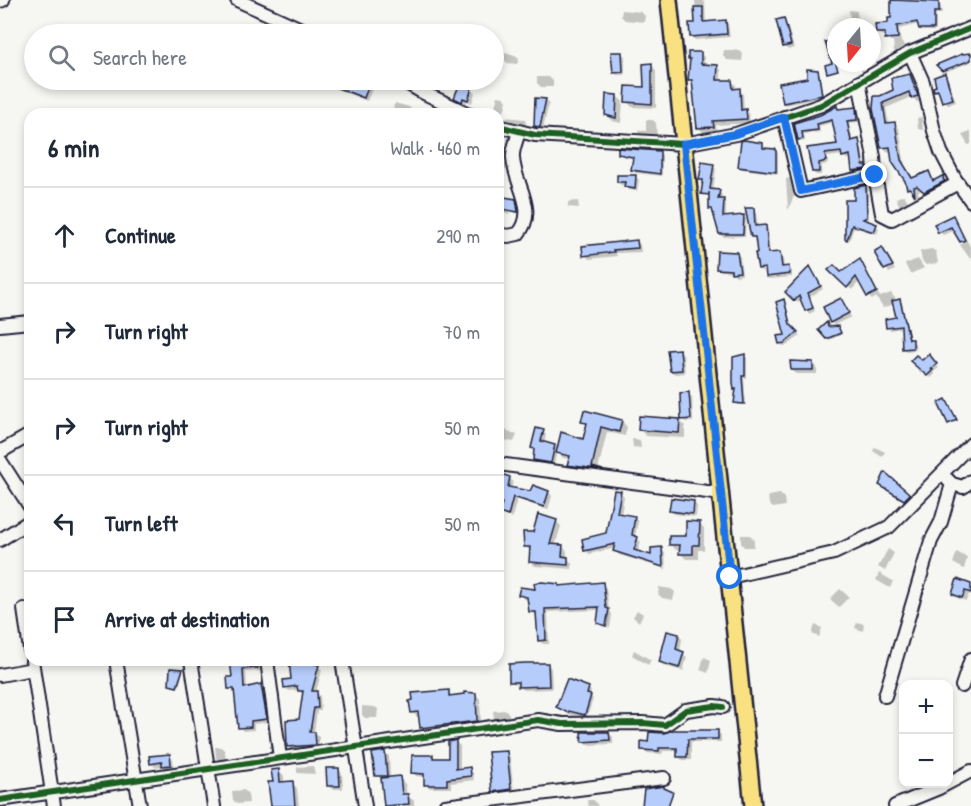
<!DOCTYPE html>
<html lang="en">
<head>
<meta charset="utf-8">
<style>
	:root { --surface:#fff; --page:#f6f6f7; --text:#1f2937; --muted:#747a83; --line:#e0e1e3 }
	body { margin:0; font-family:"Patrick Hand",sans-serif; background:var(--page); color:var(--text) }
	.controls { position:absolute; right:18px; bottom:18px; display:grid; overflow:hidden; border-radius:12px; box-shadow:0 3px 9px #0003 }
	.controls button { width:54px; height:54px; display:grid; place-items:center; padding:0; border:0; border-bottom:2px solid var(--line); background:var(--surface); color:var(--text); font:30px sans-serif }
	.compass { position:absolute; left:827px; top:18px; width:54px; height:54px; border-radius:50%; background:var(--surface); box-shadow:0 3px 9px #0003; rotate:198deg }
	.stop { position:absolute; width:18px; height:18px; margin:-14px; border:4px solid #1a73e8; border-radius:50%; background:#fff }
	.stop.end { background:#1a73e8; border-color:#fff; box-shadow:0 2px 6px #0008 }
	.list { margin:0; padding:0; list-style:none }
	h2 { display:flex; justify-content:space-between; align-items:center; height:78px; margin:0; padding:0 24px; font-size:26px }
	h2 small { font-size:20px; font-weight:400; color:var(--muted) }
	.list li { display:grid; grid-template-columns:39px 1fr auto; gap:18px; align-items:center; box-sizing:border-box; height:96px; padding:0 24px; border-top:2px solid var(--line) }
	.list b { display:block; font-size:22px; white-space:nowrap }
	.list em { font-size:20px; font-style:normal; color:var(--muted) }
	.icon { flex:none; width:33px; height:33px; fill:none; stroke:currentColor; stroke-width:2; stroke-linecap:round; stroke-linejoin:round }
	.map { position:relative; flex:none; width:971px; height:806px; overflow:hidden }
	.search { position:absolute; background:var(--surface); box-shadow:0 3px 9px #0003; left:24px; top:24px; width:480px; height:66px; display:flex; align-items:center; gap:15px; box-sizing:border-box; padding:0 21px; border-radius:33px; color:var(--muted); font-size:22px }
	.panel { position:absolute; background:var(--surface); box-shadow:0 3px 9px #0003; left:24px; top:108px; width:480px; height:558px; border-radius:18px }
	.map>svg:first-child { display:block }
</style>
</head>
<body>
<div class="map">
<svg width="971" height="806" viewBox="0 0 971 806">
	<rect width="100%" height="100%" fill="#f6f6f2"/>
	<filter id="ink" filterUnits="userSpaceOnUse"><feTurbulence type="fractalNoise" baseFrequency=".0167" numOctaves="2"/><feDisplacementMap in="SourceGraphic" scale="12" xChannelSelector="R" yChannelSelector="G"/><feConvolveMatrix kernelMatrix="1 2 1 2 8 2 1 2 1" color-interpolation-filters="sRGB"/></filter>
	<g filter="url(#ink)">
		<g fill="#0003">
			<polygon points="695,0 702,0 705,3 706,23 725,21 728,24 730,37 695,40 692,37 697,25"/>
			<polygon points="892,0 923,0 924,4 939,4 941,7 942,14 936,14 936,31 923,31 919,24 899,29 901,42 905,46 906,51 898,55 894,51 893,41 889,41 886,35 881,35 878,33 893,19"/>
			<polygon points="622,10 641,12 645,16 644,22 625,20 621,16"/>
			<polygon points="849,10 857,11 858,21 850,20"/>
			<polygon points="784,20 787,24 794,48 788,50 784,46"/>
			<polygon points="724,50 739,50 743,54 742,61 727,60 723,56"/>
			<polygon points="504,53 515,55 519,59 517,64 507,63 504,59"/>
			<polygon points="621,53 625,56 625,75 617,75 614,72"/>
			<polygon points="700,53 704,57 704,65 717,66 721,70 721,82 732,81 736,85 736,90 739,90 743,94 744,111 749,115 750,123 716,125 717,131 703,132 699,128 694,84 690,79 691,60 689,58"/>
			<polygon points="971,54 971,62 945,72 938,65"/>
			<polygon points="859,63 863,63 863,71 861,70"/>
			<polygon points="651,65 656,70 656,108 632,107 627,102 646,89"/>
			<polygon points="817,72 820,74 823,97 786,105 784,103"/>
			<polygon points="945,75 948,79 956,102 948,105 941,94 935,91"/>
			<polygon points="910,76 915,81 921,101 917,102 912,97 886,108 889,124 895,124 899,128 905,166 913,179 929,173 935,181 943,177 948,181 946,185 929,196 923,190 918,191 919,198 908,188 892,151 887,152 882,147 880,97 895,91"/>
			<polygon points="537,77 549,77 553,81 553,87 541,87 537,83"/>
			<polygon points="328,80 337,80 358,87 360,80 373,87 367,101 329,86 326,83"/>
			<polygon points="423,80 444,80 441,89"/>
			<polygon points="471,89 475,93 472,103 467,101 466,104 456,98"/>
			<polygon points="498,96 504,97 507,101 504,112 495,106"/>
			<polygon points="617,96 623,102 621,123 612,121 606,115"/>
			<polygon points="537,100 546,100 549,103 543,129 536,126"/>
			<polygon points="395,103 409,107 413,111 412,114 397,112 393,108"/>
			<polygon points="837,107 840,110 855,109 858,112 859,122 849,123 853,142 859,141 861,143 865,166 868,171 857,174 854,171 852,158 846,159 843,155 827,157 828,164 822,165 821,175 816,175 813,172 809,149 838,145 834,122 819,126 820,132 804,134 805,141 802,142 799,139 796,124 820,116"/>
			<polygon points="372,109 378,113 379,114 368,114"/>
			<polygon points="505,117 525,119 526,125 507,120"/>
			<polygon points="922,117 923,130 918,129 917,118"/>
			<polygon points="646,120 653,120 656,123 657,137 641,136 638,132 638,130 646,131"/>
			<polygon points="971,131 971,144 968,145 962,135"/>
			<polygon points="762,144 765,150 775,150 778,153 778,174 742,169 739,166"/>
			<polygon points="659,152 662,155 662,176 636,173 633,170 634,159 622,156 619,153"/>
			<polygon points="498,160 506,164 506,170 498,169"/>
			<polygon points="713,166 716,169 713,191 719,192 722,195 721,201 726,204 726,218 743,217 746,219 745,236 723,237 720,234 714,211 711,208 711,197 703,193 705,183 701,179"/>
			<polygon points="636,177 639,180 637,191 629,190 626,185 621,185 618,182"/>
			<polygon points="789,178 791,180 794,196 788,210 786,179"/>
			<polygon points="866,187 868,189 869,220 865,222 879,228 877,234 854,227 849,241 846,239 856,201"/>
			<polygon points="904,195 910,204 901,209 896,198"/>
			<polygon points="498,197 515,201 518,213 509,211 509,214 498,213"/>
			<polygon points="578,201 579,208 568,207 568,202"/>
			<polygon points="753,209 756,212 758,227 765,227 768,230 770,254 780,253 783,257 784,268 788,268 792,271 792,277 770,279 767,276 767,271 763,272 759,268 756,240 753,237"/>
			<polygon points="953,216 971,248 971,260 960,245 963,243 954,230 943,235 940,232"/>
			<polygon points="637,241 640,245 641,252 616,253 617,256 589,259 585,255"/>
			<polygon points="882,249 895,270 889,273 877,252"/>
			<polygon points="932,249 936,252 938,263 926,265 922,261 920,251"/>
			<polygon points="737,253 740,257 742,275 736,276 732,272 721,271 717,268"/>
			<polygon points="918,259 924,268 910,274 905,264"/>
			<polygon points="859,261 880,297 891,293 897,301 900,300 902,303 910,341 915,343 916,350 906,351 903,348 902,328 890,330 887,327 898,319 894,304 883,308 876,297 872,300 868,296 860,281 852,290 831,270 841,274"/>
			<polygon points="810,268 823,289 810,297 815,311 809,314 801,299 798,302 787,292"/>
			<polygon points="841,300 851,317 834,325 831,322"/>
			<polygon points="783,301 786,304 792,329 800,336 788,345 783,346 780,343 786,336"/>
			<polygon points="827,324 829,327 839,329 841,335 829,340 821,330"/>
			<polygon points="679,350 683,354 685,373 675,374 671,371"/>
			<polygon points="744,355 747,358 747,378 744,378 746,405 738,405 736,402 737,391 735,389"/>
			<polygon points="928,356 939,368 933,372 935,374 931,378 912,361 922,362"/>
			<polygon points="813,363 817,367 817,374 796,374 792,370"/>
			<polygon points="689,394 692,397 693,422 686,422 682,419"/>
			<polygon points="679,420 685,426 685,438 646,436 640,430"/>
			<polygon points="583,421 622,421 627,427 625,436 607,432 598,470 605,474 574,470 569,464 570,459 563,458 557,451 554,465 537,463 534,460 536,451 533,448 543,432 546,435 544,444 554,446 558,451 584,441 588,426"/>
			<polygon points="498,423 503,426 503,429 517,435 514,442 498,439"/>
			<polygon points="632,439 640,440 641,448 633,447"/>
			<polygon points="875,447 885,452 882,457 873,451"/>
			<polygon points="498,475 510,478 513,482 511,489 531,493 533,487 549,492 552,496 548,510 517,499 512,518 505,516 501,513 503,505 498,503"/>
			<polygon points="621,493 624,496 621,516 634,518 638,521 635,537 641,542 637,553 653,557 662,549 665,553 666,569 619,555 615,551 616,548 589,554 586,550 608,534"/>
			<polygon points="780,494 784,498 785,506 773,508 769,504 768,496"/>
			<polygon points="693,502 697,506 696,517 675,514 671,511"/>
			<polygon points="556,521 561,526 555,546 562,546 567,551 567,558 572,563 572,569 535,566 530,562 530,551 525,546 534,533"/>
			<polygon points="699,523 704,528 704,550 698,550 698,559 686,559 681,554 681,550 676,550 671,545 688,538"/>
			<polygon points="741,535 750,535 754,539 754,547 744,547 741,543"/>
			<polygon points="888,549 894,553 885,571 878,567"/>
			<polygon points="957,552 967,558 964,569 953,563"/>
			<polygon points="879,573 893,581 890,588 876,580"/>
			<polygon points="602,584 606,588 609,610 612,614 610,628 602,626 598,622 600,610 548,612 549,644 543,644 539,640 538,615 532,613 544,612 531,610 531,613 529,599 524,599 520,595 560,588"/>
			<polygon points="971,585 971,595 969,594 966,601 957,598 953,594"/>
			<polygon points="659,587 671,589 675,592 673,600 662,598 658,594"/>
			<polygon points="840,589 849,597 839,607 830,599"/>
			<polygon points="498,593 501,595 501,618 498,618"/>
			<polygon points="637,610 643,614 639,622 633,617"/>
			<polygon points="857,622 864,624 863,631 855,628"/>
			<polygon points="815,625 822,628 819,637 812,634"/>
			<polygon points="679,635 682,639 680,652 687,657 683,671 664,666 660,662"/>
			<polygon points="634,650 651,660 648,665 632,655"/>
			<polygon points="704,657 711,660 708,673 700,670"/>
			<polygon points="232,660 260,660 261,671 246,672 247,689 261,686 265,690 269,722 254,724 254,730 243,731 240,727 236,692 229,689 234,678"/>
			<polygon points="276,660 306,660 307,663 318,666 322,670 316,692 320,696 321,711 317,711 314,733 319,737 319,748 292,750 288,746 301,720 304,695 298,690 289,691 285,687 293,680 291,665 281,666"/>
			<polygon points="364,660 374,660 374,663 368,664"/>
			<polygon points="547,664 551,668 552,689 524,690 511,681"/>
			<polygon points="182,670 183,671 179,687 173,686"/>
			<polygon points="588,688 591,691 590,695 593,699 587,717 571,715 561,709"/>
			<polygon points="448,692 454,697 476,694 480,699 481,725 426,732 421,728 420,717 417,717 412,712"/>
			<polygon points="362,706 375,707 378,709 377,718 365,718 362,715"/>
			<polygon points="506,710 509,714 510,720 498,722 494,718 493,711"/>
			<polygon points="718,732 721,735 721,742 691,742 691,760 682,760 678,756 678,751 663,751 662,754 646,753 642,749"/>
			<polygon points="609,733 613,737 613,744 587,745 583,741"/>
			<polygon points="456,742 460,746 460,770 469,769 473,773 474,780 451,783 451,788 430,788 426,784 426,777 416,776 413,772 432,756 435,759 449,759"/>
			<polygon points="215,747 221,747 225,751 226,762 220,762 216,758"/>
			<polygon points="385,753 389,756 390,778 399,777 405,784 407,795 414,801 414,806 385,806 383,779 377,776"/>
			<polygon points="506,753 510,757 514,793 498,795 494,791"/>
			<polygon points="169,756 173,759 174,769 167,770 164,766 155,767 151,763"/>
			<polygon points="313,766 315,774 297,773 297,767"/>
			<polygon points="338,769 342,773 343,789 332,789 328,786"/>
			<polygon points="278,771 284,776 284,783 292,783 297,788 299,806 273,806 274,783"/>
			<polygon points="244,790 248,794 249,803 237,804 233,800 232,791"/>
			<polygon points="587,800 594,800 598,806 588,806"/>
		</g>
		<g fill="#b6cdfb" stroke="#22223b" stroke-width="1.5">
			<polygon points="891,0 939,2 939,12 934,12 934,29 919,29 917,22 897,26 898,38 885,39 885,33 876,33 875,24 888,23 888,18 891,18"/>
			<polygon points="694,7 703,7 703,22 726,20 727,34 690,37 689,23 695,23"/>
			<polygon points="784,18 791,45 783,47 776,20"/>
			<polygon points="836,39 836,64 838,70 827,73 825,65 832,63 825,42"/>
			<polygon points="611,52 622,52 623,72 613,73"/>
			<polygon points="688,52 701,52 701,64 718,65 717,80 732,80 733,89 740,88 741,110 746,109 747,119 713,121 714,127 697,128 692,80 688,80 690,59 688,59"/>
			<polygon points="971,53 971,60 942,71 936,65 962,54"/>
			<polygon points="652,63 652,104 625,102 626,86 644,87 643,64"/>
			<polygon points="807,69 818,70 822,95 783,103 779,83 807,78"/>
			<polygon points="945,73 953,99 942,102 938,90 934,91 933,87 936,86 934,77"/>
			<polygon points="910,74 918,96 911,98 909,92 883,103 886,123 895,122 901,160 912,178 929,171 933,181 944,175 943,179 945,181 924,192 917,186 914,187 915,196 910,188 907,189 905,181 892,162 890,147 881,148 873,109 874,96 880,96 893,90 891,78"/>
			<polygon points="317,80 341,80 357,86 358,80 370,82 364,98"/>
			<polygon points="460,83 472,88 468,100 463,98 462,102 454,98"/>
			<polygon points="606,94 617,95 616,118 605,115"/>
			<polygon points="535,98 546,99 540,127 534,126"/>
			<polygon points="837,106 838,109 856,107 857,120 847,121 851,141 859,139 863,165 866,165 866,169 852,171 850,155 842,157 841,152 825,154 826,161 819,163 819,172 812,172 807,148 837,144 832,120 817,124 818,130 802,132 803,139 798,140 794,123 820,115"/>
			<polygon points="744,140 763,143 763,148 776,149 776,172 738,167 741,141"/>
			<polygon points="618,148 660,151 660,174 631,170 633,157 618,154"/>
			<polygon points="702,162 714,164 710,189 720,190 718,199 724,199 723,217 744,215 743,234 719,234 712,209 709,209 709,192 709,195 701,194 703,180 699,180"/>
			<polygon points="617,175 636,175 635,189 624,187 625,182 617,182"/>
			<polygon points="866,185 867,217 863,219 877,224 874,232 852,225 847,240 845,239 845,200 854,200 854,188"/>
			<polygon points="498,196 516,199 518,212 501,209 502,205 498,205"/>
			<polygon points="745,208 754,208 755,226 766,225 768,253 780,252 782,267 789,266 790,274 766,277 765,268 758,269 755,253 757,253 755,237 751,237"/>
			<polygon points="953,215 965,240 960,242 951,227 938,233 934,224"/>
			<polygon points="637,240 638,248 613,250 614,252 583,256 582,246"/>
			<polygon points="882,247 893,266 884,270 875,254 875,251"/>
			<polygon points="717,251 737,252 740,272 731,273 731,270 716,269"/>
			<polygon points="860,259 877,292 867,297 856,277 847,288 828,270 834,265 841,272"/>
			<polygon points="810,266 821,286 808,293 813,308 805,311 799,296 794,301 785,292"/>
			<polygon points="841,298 849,313 830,323 823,307"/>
			<polygon points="784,299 790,324 798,332 785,343 779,344 777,336 785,335 776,302"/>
			<polygon points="900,299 909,339 913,339 913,348 902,349 901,326 886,328 885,319 896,317 892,301"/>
			<polygon points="827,322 828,327 838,326 841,333 826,339 818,330"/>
			<polygon points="680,349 682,370 670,371 667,350"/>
			<polygon points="745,354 745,376 742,376 744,404 734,403 736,389 734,390 733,382 733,357"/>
			<polygon points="929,354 937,364 931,369 933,370 927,376 910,361 916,355 922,360"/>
			<polygon points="790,361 813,362 813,370 791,370"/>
			<polygon points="689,392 691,419 681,420 680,393"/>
			<polygon points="946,399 957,420 948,424 938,403"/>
			<polygon points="584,410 622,420 619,432 601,427 592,467 603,470 567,465 570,456 556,453 561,432 583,439 587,423 581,422"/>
			<polygon points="639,416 680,419 679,433 638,430"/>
			<polygon points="536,428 544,430 541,441 555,445 551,463 533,460 534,449 531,448"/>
			<polygon points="885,472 910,494 904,500 879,485"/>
			<polygon points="498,473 510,477 508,487 530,491 533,485 549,491 544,507 513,497 508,516 499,513 502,503 498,502"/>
			<polygon points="614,490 621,491 617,513 635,516 632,535 638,537 634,550 651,555 651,548 662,547 663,567 613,551 615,544 584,551 582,539 606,533"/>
			<polygon points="671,498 694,501 693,514 669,511"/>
			<polygon points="538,514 557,520 550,544 563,545 562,556 568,557 568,565 529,562 530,547 524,547 523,532 533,532"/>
			<polygon points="686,521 700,522 699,545 693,545 693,554 679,554 680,545 669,545 669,536 686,536"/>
			<polygon points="957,579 971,584 971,593 965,591 962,598 952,594"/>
			<polygon points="542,582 559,584 559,586 603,582 606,608 609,609 606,626 597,623 599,607 545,609 546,640 538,641 536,612 529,612 527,597 518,595 520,587 535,589 534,583"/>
			<polygon points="667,631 679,634 676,649 684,652 679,668 659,662"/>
			<polygon points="230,660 258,660 258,668 243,669 244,688 261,684 267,719 251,721 251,727 238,728 234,689 228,689 227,677 232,677"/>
			<polygon points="289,660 302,660 319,665 312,691 317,691 318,708 314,708 310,732 315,732 316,745 287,747 286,720 299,719 303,691 298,691 297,686 284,688 283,680 291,679"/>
			<polygon points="525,663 548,663 549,686 518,687 518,682 509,682 509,664"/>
			<polygon points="170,668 183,669 177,687 169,685"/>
			<polygon points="567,679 589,687 587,694 591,695 585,715 569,711 568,713 556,707"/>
			<polygon points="449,690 449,696 464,694 464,692 476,693 477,721 420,728 418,712 411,713 409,701 413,700 412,693"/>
			<polygon points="673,730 718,730 718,739 688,739 687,757 677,757 677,748 659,748 659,751 641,750 641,741 648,742 649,732 664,733"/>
			<polygon points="581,732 609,732 610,740 582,742"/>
			<polygon points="456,740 456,769 470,767 471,776 447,779 447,785 424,785 424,774 411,773 412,755 433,755 433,758 448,758 448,742"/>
			<polygon points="385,751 387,776 375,776 372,753"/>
			<polygon points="507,751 511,789 492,792 488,752"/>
			<polygon points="170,754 171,765 162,766 162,762 150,764 149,756"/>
			<polygon points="326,768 339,768 340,786 327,786"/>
			<polygon points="279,769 280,782 293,781 295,806 271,806 268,782 273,782 271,770"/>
			<polygon points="400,776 402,794 408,794 409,804 384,806 381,778"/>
			<polygon points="664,786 664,788 673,792 668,806 642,806 644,789"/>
		</g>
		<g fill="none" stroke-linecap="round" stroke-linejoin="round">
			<defs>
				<g id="minor">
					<polyline points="237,0 312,34"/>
					<polyline points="0,1 3,0"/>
					<polyline points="910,53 923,82 934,131 941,152 955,179 971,201"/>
					<polyline points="401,80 424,93 469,114"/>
					<polyline points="859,82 874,157 875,175 882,214 892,219 958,183"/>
					<polyline points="784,117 801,191 875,175"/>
					<polyline points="498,126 535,135 684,144 736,134 821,105 910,53 971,28"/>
					<path d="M 498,234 L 508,236 L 518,234 C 539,210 514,184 513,158 C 512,150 517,140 519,131"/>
					<polyline points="0,325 30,322"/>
					<polyline points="0,452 30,435"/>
					<polyline points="0,460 30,507"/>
					<polyline points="498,464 722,494"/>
					<polyline points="947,479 952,484 963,487 971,481"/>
					<polyline points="0,540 30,521"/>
					<polyline points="730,577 834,553 889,527 971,444"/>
					<polyline points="24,609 30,650"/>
					<polyline points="32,660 54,806"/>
					<polyline points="116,660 140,806"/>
					<polyline points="191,660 214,806"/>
					<polyline points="267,660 280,758"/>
					<polyline points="342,660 365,806"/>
					<polyline points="0,675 33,669"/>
					<polyline points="962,686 971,659"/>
					<polyline points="885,696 931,541 941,522 952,484"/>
					<polyline points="0,800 538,720 562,724 643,723 665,725 686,710 714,706 723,707"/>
					<polyline points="445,806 664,778"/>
					<polyline points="895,806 939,788 971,771"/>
				</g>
				<polyline id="major" points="669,0 753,806"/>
			</defs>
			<use href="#minor" stroke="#22223b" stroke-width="16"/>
			<use href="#major" stroke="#22223b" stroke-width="20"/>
			<use href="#minor" stroke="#f6f6f2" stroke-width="12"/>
			<use href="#major" stroke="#f9e181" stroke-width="15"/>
			<defs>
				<g id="cycleway">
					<polyline points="498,126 535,135 684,144 736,134 821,105 910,53 971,28"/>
					<polyline points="0,800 538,720 562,724 643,723 665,725 686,710 714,706 723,707"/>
				</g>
			</defs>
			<use href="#cycleway" stroke="#f6f6f2" stroke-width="10"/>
			<use href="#cycleway" stroke="#1b5e20" stroke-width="6"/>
		</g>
	</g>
	<g fill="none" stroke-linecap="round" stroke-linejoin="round" filter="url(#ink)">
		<polyline stroke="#1a73e8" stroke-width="8" points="730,577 684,144 735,134 784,117 801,191 875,175"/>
	</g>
</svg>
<div class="controls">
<button>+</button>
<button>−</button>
</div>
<svg class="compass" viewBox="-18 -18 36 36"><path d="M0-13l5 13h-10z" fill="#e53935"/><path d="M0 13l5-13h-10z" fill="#747a83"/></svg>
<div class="stop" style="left:730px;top:577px"></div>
<div class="stop end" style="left:875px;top:175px"></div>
<div class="search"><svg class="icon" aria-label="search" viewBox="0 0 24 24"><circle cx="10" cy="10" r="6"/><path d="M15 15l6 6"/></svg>Search here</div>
<section class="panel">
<h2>6 min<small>Walk · 460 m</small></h2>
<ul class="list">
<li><svg class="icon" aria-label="ahead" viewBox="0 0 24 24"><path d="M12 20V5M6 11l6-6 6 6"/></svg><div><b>Continue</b></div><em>290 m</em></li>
<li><svg class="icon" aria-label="right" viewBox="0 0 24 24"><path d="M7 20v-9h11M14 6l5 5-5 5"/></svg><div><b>Turn right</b></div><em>70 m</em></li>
<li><svg class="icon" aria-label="right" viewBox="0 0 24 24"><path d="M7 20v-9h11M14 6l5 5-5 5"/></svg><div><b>Turn right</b></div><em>50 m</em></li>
<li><svg class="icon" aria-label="left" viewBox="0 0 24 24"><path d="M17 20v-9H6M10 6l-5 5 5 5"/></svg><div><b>Turn left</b></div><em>50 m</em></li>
<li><svg class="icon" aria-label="arrive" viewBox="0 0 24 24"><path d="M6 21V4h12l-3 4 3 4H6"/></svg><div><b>Arrive at destination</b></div></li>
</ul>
</section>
</div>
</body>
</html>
